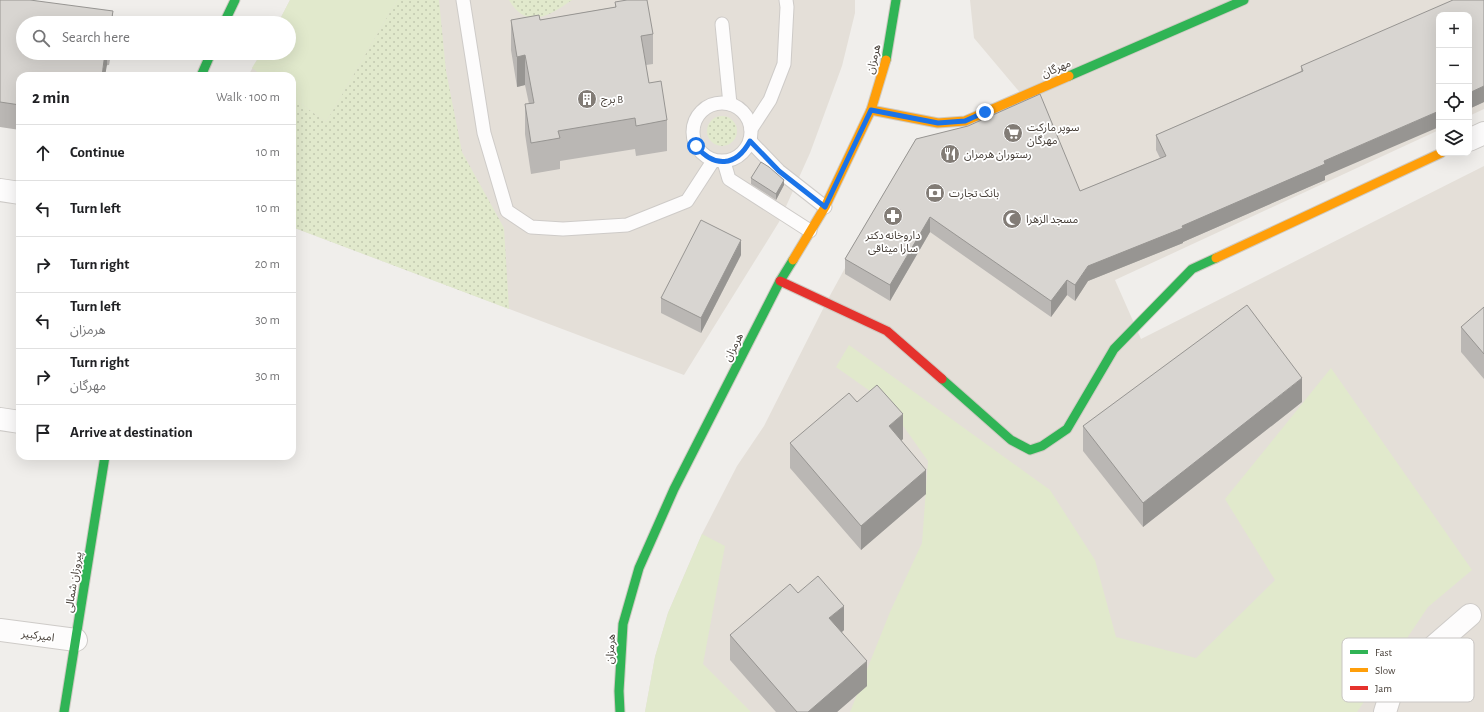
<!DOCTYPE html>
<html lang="en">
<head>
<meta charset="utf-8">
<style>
	:root { --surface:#fff; --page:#f6f6f6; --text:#202124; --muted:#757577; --line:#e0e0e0 }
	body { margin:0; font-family:"Alegreya Sans","Noto Sans Arabic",sans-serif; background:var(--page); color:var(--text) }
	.controls { position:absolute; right:12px; top:12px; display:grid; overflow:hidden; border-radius:8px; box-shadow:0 4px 16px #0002 }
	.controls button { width:36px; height:36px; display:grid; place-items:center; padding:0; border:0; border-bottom:1px solid var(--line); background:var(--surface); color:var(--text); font:20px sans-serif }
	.stop { position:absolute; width:12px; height:12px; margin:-9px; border:3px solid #1a73e8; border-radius:50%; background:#fff }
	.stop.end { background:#1a73e8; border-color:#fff; box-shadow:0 1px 4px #0008 }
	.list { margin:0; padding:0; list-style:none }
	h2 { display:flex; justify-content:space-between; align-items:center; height:52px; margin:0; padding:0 16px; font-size:17px }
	h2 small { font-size:13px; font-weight:400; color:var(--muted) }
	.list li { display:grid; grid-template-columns:26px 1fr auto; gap:12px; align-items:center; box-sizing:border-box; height:56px; padding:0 16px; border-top:1px solid var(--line) }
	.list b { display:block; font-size:15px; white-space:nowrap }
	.list p { margin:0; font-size:13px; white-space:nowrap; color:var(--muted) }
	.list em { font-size:13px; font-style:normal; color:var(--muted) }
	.icon { flex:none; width:22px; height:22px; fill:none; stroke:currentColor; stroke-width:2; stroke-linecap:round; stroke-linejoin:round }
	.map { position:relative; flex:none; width:1484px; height:712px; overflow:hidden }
	.search { position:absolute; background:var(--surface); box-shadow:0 4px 16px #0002; left:16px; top:16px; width:280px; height:44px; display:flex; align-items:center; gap:10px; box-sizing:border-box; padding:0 14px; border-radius:22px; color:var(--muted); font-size:15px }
	.panel { position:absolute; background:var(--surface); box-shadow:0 4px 16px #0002; left:16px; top:72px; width:280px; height:388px; border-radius:12px }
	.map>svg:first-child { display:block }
</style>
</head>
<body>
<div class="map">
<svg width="1484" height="712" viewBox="0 0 1484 712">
	<defs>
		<pattern id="grass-dots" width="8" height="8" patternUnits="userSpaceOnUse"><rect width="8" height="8" fill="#e1e9cc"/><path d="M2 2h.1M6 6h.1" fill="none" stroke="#c2c9b0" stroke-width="1.8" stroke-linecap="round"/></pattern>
	</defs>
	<rect width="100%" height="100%" fill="#f0eeeb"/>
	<g fill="#e4dfd8">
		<polygon points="290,0 855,0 855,13 842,66 810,153 779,222 684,375 292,227 292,76 248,76 261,53 289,53 289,23 278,23"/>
		<polygon points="970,0 1484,0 1484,109 1469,116 1469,15 1439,15 1439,130 1115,280 1141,339 1484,166 1484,712 645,712 655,657 668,613 702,534 737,466 764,426 827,301 910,149 1044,121 974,38"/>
	</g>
	<g fill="url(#grass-dots)">
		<polygon points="397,0 439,0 446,71 462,152 504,228 509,309 292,227 292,97 326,122"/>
		<path d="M 509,0 L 572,0 C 550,15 527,31 509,0 Z"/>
		<circle cx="722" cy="131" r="15"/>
	</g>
	<g fill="#e1e9cc">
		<polygon points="290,0 397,0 326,122 292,97 292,76 263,76 252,68 261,53 289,53 289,23 278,23"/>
		<polygon points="849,345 1050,490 1095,560 1116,637 1196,658 1275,580 1225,499 1331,368 1472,570 1428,607 1357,712 850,712 890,612 922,543 928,461 887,403 836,367"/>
		<polygon points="702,534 725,546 703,664 751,712 645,712 655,657 668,613"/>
	</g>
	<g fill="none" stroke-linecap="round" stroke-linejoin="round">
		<defs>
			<g id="lane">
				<polyline points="463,0 484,133 507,211 531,227 563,229 627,225 687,201 713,161"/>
				<polyline points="722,24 730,104"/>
				<circle cx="722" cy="132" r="29"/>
				<polyline points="751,129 770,100 784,64 787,7 786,0"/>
				<polyline points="750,141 779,171 825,207"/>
				<polyline points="724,162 729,179 810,231"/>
			</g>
			<g id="street">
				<polyline points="1469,140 1484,133"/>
				<polyline points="0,190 20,193"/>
				<polyline points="0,419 20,422"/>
				<polyline points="0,630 76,640"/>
				<polyline points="1385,712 1395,680 1470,615"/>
			</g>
			<g id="fast">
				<polyline points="224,23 235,0"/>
				<polyline points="886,60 896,0"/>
				<polyline points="201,76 211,53"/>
				<polyline points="1069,76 1244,0"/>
				<polyline points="942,379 1011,440 1030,450 1042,446 1067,429 1114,349 1192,269 1216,258"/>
				<polyline points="64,712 105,456"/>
				<polyline points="620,712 619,691 623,624 639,568 674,489 780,281 793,260"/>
			</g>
			<g id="slow">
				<polyline points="871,110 938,123 965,121 1069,76"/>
				<polyline points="1216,258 1441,153"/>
				<polyline points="793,260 825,207 871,110 886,60"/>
			</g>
			<polyline id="jam" points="780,281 887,331 942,379"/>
		</defs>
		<use href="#lane" stroke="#cecbc8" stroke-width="15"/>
		<use href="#street" stroke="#cecbc8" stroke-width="24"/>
		<use href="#fast" stroke="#cfcac2" stroke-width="11"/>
		<use href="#slow" stroke="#cfcac2" stroke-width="11"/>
		<use href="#jam" stroke="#cfcac2" stroke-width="11"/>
		<use href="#lane" stroke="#fdfcfc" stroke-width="13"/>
		<use href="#street" stroke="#fdfcfc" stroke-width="22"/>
		<use href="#fast" stroke="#30b455" stroke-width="9"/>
		<use href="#slow" stroke="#ff9f0a" stroke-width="9"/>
		<use href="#jam" stroke="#e5322d" stroke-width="9"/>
	</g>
	<g fill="#bab7b4">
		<polygon points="0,0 113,23 23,53 110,53 109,65 20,76 20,130 0,127"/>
		<polygon points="1484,0 1484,102 1471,108 1471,113 1469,113 1469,15 1325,176 1325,180 1183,242 1183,243 1088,281 1075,301 1067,295 1051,317 930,232 890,301 845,274 845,259 916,139 1080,191 1160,158 1156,150 1156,135 1301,71 1301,66"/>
		<polygon points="615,2 653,34 653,64 646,65 649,83 667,120 667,151 636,156 635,149 560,161 560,169 531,174 525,134 525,104 529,104 525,85 517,87 511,50 511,20 540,20 615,7"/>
		<polygon points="751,178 784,185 776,200 751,184"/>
		<polygon points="741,255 701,333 661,313 661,298"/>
		<polygon points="1484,307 1484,379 1461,352 1461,327"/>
		<polygon points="857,402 903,439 901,441 926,494 861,550 790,468 790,443"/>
		<polygon points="1302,402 1143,527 1083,451 1083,426"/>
		<polygon points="798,593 844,630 842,632 867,686 837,712 776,712 730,660 730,635"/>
	</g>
	<g fill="#979592">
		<polygon points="113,11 113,23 111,23"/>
		<polygon points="105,53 107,53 107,65 105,76 102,76"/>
		<polygon points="109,53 110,53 109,65"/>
		<polygon points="525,55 525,85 517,87 517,57"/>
		<polygon points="1484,86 1484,102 1471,108 1471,113 1469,113 1469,93"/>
		<polygon points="1439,111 1439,127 1325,176 1325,180 1183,242 1183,243 1088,281 1075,301 1075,285 1088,266 1182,226 1324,161"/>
		<polygon points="784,180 784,185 776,200 776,194"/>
		<polygon points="930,217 930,232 890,301 890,285"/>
		<polygon points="741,240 741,255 701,333 701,318"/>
		<polygon points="1067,280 1067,295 1051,317 1051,301"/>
		<polygon points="1302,378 1302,402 1143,527 1143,503"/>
		<polygon points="903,414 903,439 889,451 889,426"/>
		<polygon points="926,470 926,494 861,550 861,526"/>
		<polygon points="844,606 844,630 829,643 829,618"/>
		<polygon points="867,661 867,686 837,712 808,712"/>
	</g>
	<g fill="#d8d5d1" stroke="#979592">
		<polygon points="0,0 30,0 113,11 111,23 23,23 23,53 105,53 102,76 20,76 20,105 0,102"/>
		<polygon points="627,0 647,0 653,34 641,36 649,83 661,81 667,120 636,126 635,118 558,131 560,138 531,143 525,104 534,103 525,55 517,57 511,20 539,15 540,20 616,7 615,2"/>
		<polygon points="1453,0 1484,0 1484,86 1469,93 1469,15 1439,15 1439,111 1324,161 1325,164 1182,226 1183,228 1088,266 1075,285 1067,280 1051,301 930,217 890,285 845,259 916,139 968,126 1040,94 1080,191 1166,156 1156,135 1303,71 1301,66"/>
		<polygon points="761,162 769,167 784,180 776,194 751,178"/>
		<polygon points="701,220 741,240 701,318 661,298"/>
		<polygon points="1247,305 1302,378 1143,503 1083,426"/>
		<polygon points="1484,307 1484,354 1461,327"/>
		<polygon points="877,385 903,414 889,426 926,470 861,526 790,443 849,393 857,402"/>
		<polygon points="818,576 844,606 829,618 867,661 808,712 797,712 730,635 790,584 798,593"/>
	</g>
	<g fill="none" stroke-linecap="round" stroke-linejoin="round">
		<path stroke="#1a73e8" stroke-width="5" d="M 696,146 C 714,168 736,167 750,141 L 779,171 L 825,207 L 871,110 L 938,123 L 965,121 L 985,112"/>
	</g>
	<defs>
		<symbol id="building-disc" viewBox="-11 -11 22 22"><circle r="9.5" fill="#827c76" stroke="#fff"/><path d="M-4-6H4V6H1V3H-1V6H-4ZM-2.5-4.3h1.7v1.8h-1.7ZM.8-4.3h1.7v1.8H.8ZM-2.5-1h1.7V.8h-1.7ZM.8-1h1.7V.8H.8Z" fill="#fff"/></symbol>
		<symbol id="supermarket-disc" viewBox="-11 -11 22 22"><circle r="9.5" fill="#827c76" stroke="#fff"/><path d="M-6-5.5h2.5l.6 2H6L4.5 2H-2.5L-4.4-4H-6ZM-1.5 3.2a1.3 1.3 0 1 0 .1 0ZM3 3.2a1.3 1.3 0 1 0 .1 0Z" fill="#fff"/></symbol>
		<symbol id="restaurant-disc" viewBox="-11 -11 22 22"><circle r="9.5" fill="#827c76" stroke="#fff"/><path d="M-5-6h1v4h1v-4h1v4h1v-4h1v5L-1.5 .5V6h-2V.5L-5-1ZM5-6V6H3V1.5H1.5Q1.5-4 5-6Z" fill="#fff"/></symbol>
		<symbol id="bank-disc" viewBox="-11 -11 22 22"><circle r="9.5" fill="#827c76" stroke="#fff"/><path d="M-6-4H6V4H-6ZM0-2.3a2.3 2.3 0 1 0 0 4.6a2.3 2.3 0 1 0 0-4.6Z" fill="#fff"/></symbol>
		<symbol id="pharmacy-disc" viewBox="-11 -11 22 22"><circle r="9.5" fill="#827c76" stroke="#fff"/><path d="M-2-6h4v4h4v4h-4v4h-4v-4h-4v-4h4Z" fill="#fff"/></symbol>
		<symbol id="mosque-disc" viewBox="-11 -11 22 22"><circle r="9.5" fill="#827c76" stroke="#fff"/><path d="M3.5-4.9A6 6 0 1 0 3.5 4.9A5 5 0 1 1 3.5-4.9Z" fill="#fff"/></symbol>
	</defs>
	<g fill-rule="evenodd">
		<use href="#building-disc" x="576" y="88" width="22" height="22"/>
		<use href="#supermarket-disc" x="1002" y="122" width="22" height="22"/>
		<use href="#restaurant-disc" x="939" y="143" width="22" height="22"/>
		<use href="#bank-disc" x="924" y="182" width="22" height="22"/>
		<use href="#pharmacy-disc" x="882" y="205" width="22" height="22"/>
		<use href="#mosque-disc" x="1001" y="208" width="22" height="22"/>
	</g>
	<g text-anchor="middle" stroke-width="3.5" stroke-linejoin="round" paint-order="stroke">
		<g font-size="11" fill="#463e37" stroke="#fff">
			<text transform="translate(873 59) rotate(-76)" y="4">هرمزان</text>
			<text transform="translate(1056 68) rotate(-23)" y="4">مهرگان</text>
			<text transform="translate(733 347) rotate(-63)" y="4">هرمزان</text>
			<text transform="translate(73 582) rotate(-81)" y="4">پیروزان شمالی</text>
			<text transform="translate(38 635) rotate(8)" y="4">امیرکبیر</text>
			<text transform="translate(610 649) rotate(-86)" y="4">هرمزان</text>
		</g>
		<g font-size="11" fill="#463e37" stroke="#fff" text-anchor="start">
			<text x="601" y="103">برج B</text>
			<text x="1027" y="131">سوپر مارکت<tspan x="1027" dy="13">مهرگان</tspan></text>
			<text x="964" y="158">رستوران هرمران</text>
			<text x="949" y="197">بانک تجارت</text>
			<text x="1026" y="223">مسجد الزهرا</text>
			<text x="893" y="239" text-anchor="middle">داروخانه دکتر<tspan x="893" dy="13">سارا میثاقی</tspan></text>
		</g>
	</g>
	<rect x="1342" y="638" width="132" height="64" rx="6" fill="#fff" stroke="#c8c5c3" stroke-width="1"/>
	<rect x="1350" y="650" width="18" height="4" fill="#30b455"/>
	<rect x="1350" y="668" width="18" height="4" fill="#ff9f0a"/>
	<rect x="1350" y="686" width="18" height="4" fill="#e5322d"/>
	<g font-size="11" fill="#463e37">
		<text x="1375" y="656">Fast</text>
		<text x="1375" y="674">Slow</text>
		<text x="1375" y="692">Jam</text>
	</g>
</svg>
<div class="controls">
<button>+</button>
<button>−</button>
<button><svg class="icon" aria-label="locate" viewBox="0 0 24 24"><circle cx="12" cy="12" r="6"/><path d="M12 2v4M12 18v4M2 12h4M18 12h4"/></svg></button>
<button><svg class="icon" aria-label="layers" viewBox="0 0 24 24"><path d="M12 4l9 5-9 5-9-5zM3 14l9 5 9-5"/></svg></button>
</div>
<div class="stop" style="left:696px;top:146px"></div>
<div class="stop end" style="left:985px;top:112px"></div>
<div class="search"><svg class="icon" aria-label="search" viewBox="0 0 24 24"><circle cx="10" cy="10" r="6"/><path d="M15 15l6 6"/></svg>Search here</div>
<section class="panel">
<h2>2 min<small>Walk · 100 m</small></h2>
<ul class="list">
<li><svg class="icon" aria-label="ahead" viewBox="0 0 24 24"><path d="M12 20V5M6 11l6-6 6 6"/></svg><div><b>Continue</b></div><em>10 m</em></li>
<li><svg class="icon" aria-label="left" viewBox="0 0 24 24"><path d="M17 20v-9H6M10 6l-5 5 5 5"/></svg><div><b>Turn left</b></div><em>10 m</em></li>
<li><svg class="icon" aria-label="right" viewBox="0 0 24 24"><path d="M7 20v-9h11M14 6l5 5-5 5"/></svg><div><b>Turn right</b></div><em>20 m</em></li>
<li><svg class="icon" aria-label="left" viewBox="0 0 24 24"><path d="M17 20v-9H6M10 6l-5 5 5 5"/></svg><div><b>Turn left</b><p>هرمزان</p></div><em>30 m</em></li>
<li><svg class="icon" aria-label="right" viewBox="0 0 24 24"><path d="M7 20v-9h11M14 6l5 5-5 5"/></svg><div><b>Turn right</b><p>مهرگان</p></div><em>30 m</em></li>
<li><svg class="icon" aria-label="arrive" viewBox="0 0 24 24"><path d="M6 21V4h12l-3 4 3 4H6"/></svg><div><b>Arrive at destination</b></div></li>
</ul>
</section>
</div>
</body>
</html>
